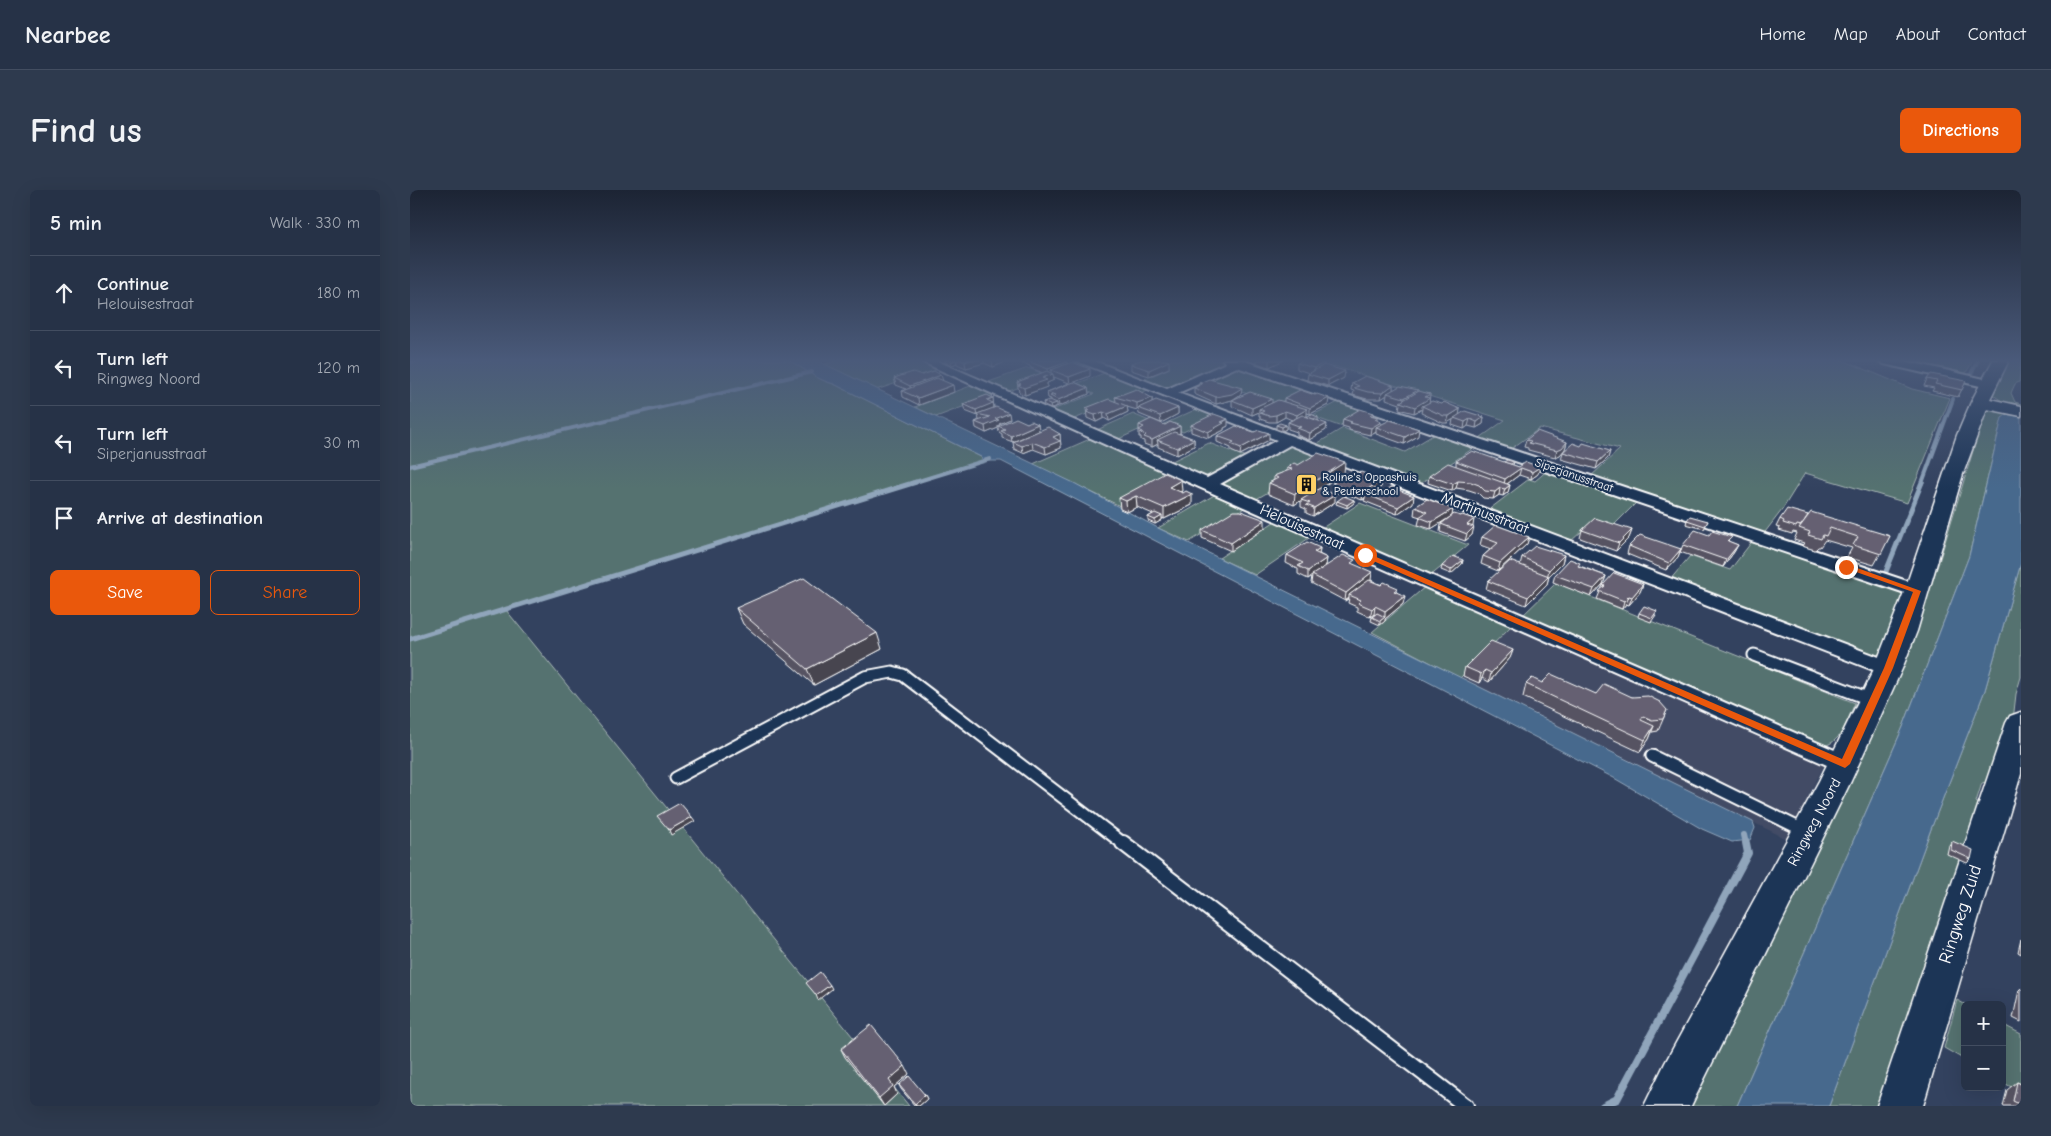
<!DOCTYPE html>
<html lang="en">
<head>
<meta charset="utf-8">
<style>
	:root { --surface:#263247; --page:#2e3a4e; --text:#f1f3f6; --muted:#a4aab4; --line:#424d60; --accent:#ea580c }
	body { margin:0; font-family:"Comic Neue",sans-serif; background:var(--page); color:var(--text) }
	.controls { position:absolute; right:15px; bottom:15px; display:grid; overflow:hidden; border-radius:8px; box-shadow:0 5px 20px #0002 }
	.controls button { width:45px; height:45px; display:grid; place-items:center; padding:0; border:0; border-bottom:1px solid var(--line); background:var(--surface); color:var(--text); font:25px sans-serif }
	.stop { position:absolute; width:15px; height:15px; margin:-11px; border:4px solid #ea580c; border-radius:50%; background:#fff }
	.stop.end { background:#ea580c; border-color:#fff; box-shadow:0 1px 5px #0008 }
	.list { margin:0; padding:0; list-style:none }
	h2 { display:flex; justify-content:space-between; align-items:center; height:65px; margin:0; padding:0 20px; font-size:21px }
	h2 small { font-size:16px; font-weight:400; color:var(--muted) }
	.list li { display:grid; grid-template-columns:32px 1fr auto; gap:15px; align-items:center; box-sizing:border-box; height:75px; padding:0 20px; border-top:1px solid var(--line) }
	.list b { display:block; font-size:19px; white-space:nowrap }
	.list p { margin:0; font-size:16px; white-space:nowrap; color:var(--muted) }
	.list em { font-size:16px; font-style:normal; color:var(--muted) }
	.actions { display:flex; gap:10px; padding:15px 20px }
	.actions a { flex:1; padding:11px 0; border:1px solid var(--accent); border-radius:8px; text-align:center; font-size:18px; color:var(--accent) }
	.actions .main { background:var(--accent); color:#fff }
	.icon { flex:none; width:28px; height:28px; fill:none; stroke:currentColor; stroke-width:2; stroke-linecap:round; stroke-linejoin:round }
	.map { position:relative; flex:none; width:1611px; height:916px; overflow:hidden; border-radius:8px }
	header { display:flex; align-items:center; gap:30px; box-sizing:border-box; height:70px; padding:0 25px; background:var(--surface); border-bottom:1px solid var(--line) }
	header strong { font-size:24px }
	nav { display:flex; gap:28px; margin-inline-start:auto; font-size:18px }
	.intro { display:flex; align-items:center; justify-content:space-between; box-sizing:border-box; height:120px; padding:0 30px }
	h1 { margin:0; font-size:35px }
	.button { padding:12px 22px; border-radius:8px; background:var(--accent); color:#fff; font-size:18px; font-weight:700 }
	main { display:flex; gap:30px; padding:0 30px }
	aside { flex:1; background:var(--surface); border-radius:8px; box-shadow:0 5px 20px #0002 }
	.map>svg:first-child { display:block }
</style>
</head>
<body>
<header>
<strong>Nearbee</strong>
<nav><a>Home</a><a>Map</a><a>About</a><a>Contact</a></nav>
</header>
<div class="intro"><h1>Find us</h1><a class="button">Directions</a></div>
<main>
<aside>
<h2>5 min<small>Walk · 330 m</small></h2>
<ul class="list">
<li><svg class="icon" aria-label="ahead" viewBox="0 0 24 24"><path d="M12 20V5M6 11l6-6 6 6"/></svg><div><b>Continue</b><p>Helouisestraat</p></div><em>180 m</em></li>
<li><svg class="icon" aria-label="left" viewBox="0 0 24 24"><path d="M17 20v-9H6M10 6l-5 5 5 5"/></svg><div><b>Turn left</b><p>Ringweg Noord</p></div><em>120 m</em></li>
<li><svg class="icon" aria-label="left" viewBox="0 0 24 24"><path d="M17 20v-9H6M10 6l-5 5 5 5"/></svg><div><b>Turn left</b><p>Siperjanusstraat</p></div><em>30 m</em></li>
<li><svg class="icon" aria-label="arrive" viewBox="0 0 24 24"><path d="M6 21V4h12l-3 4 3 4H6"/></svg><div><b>Arrive at destination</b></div></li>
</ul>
<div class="actions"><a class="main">Save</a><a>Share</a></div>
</aside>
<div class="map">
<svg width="1611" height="916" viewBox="0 0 1611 916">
	<rect width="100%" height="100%" fill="#33425f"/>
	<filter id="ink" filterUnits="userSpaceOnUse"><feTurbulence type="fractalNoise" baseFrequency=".02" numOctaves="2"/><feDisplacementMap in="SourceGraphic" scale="10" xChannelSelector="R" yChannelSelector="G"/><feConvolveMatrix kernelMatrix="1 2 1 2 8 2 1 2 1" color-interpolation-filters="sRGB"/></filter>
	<g filter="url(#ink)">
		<polygon fill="#424b65" points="1103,434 1415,573 1377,649 1050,488"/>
		<g fill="#55726f" stroke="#aab8b7">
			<path d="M 0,170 L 378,170 C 394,178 407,190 424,194 L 571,267 L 574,271 L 96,420 L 499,916 L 0,916 Z"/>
			<polygon points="428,170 509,170 529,179 466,200 413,175"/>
			<polygon points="741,170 814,170 817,174 759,198 754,198 730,191 760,178"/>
			<polygon points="905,170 1433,170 1502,199 1540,208 1497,313 1395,283 1372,320 1352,346 1179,288 1210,259 1130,238 1098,261 1067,250 1095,230"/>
			<polygon points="1498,170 1563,170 1556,183"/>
			<polygon points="1599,170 1611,170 1609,192 1605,194 1601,203 1605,212 1611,214 1611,217 1595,213 1583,205"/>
			<polygon points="825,177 832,177 898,199 866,214 795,189"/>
			<polygon points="618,178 639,186 594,203 573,194"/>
			<polygon points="697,182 743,198 659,231 637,222 684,204 663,195"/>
			<polygon points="563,195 584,205 526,227 505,217"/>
			<polygon points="932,210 959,219 929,236 901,226"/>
			<polygon points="789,218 809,225 773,242 754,234"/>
			<polygon points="1578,219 1611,223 1592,228 1559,366 1493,537 1327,916 1279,916 1497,463 1528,375 1575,222"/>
			<polygon points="723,224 744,233 702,252 680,243"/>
			<polygon points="933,238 995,262 1028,242 1068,255 1007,296 903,256"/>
			<polygon points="682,248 769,287 712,317 623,274"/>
			<polygon points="799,253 836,267 793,288 756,274"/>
			<polygon points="885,254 918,267 843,311 809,295 812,291 872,257"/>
			<polygon points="1139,279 1229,310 1203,336 1184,330 1160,352 1077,321 1119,289 1125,291"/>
			<polygon points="806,304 836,317 779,352 748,338"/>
			<polygon points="950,313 1058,355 1019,387 909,340"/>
			<polygon points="867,330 902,346 845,385 809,368"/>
			<polygon points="1344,349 1486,397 1496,404 1469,464 1465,467 1259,391 1280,366 1320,380"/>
			<polygon points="1611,373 1611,487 1606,504 1602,539 1581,591 1572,593 1566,612 1571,616 1479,916 1419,916 1521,639 1575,500"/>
			<path d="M 1146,393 L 1445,513 C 1437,530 1431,555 1411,556 L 1110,428 Z"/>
			<polygon points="1016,396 1103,434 1050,488 962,442"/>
			<polygon points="1547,810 1556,815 1555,870 1534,858"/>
			<polygon points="1592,834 1611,844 1611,902 1592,892"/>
		</g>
		<g fill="#46698d" stroke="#90a5bb">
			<path d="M 378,170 L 406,170 L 664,293 L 748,338 L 1343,632 L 1345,638 L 1340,650 L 1322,652 L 1292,639 L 1204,588 L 591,271 L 574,271 L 571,267 L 424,194 C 404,189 396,179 378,170 Z"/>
			<polygon points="1596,225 1611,225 1611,373 1575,500 1521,639 1419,916 1327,916 1493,537 1559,366 1592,228"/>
		</g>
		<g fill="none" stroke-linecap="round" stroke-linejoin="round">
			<g stroke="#90a5bb" stroke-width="4">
				<polyline points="0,172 10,170"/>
				<polyline points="1561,184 1568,170"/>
				<polyline points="0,276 402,182"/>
				<polyline points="502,293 580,269"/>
				<polyline points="1512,293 1543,209"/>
			</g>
			<g stroke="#90a5bb" stroke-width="5">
				<polyline points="1475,384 1512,292"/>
				<polyline points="0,449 506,292"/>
			</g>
			<polyline stroke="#90a5bb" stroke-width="6" points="1334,645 1336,654"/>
			<polyline stroke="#90a5bb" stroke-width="8" points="1193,916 1207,909 1338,663 1336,653"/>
			<defs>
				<g id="lane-far1">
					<polyline points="1344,465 1462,510"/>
					<polyline points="1242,566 1395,641"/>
					<polyline points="266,588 455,487 482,482 493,485 714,654"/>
				</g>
				<polyline id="lane" points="713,653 1056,916"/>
				<g id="street">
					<polygon points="508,170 525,170 797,288 867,250 664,170 682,170 757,199 816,173 813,170 832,170 1515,397 1517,401 1515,405 1508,407 1501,405 827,177 768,203 1485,473 1488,478 1485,483 1478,485 1471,483 880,255 810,294 1443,568 1447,574 1443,580 1435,583 791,298"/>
					<polygon points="1468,170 1491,170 1583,191 1585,194 1579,198 1474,174"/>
				</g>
				<g id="secondary">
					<polygon points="1583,170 1599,170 1580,209 1611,216 1611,226 1577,219 1553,284 1507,441 1492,479 1441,591 1281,916 1234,916 1255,873 1409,591 1464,479 1494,402 1547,245 1561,212"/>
					<polygon points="1611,522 1611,584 1513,916 1467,916 1596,533 1600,526"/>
				</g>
			</defs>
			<use href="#lane-far1" stroke="#fff" stroke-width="15"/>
			<use href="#lane" stroke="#fff" stroke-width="18"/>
			<use href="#street" stroke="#fff" stroke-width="4"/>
			<use href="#secondary" stroke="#fff" stroke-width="3"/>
			<use href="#lane-far1" stroke="#1d3557" stroke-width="11"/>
			<use href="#lane" stroke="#1d3557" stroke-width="14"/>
			<use href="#street" fill="#1d3557" fill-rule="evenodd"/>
			<use href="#secondary" fill="#1d3557" fill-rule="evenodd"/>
		</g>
		<g fill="#575362" stroke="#fff">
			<polygon points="535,170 598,170 598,171 583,177 574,173 556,178 547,174 547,173 542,175 535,172"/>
			<polygon points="605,170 652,170 657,174 680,186 664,192 678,198 679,204 641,219 634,216 633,212 641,210 641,209 638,208 637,202 659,193 644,187 644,190 637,193 637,197 615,205 609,202 607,192 633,183 621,178 620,176"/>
			<polygon points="847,170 874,170 859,177 847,173"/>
			<polygon points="887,173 914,173 914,176 934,188 918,196 897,190 898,184 899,183 887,179"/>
			<polygon points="721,174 759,178 739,186 721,180"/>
			<polygon points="512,185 533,191 544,202 509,215 493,207 492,201 496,199 486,195 484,188"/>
			<polygon points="1517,189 1556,191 1548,207 1522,201 1524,198 1514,196"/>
			<polygon points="789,193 831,204 823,210 862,213 874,212 874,208 918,215 900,224 897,223 896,226 908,227 908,230 916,240 899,250 887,245 887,242 878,239 878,232 882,230 875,227 866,232 859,232 850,229 850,226 849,226 849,222 842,225 822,216 822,210 806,214 784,204 784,198 789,196"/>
			<polygon points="942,193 983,195 983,200 1008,200 1008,202 1020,204 1019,212 1050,219 1049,225 1074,227 1073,234 1066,238 1058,236 1054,239 1042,235 1043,229 1037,233 1033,233 1011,223 1012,219 1004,223 989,219 990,214 976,209 977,205 971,209 957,209 943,205 944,201 941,200"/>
			<polygon points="705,207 742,208 742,212 768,218 768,224 751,233 729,224 728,219 727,220 717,217 718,222 699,231 694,228 686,232 677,228 676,218 706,211"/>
			<polygon points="583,208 584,218 600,229 589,234 589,235 617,233 628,234 629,241 650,244 651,258 636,264 623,259 613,263 604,259 603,252 592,248 592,244 589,242 588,238 576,243 566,238 565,232 569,230 568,226 555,221 553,214"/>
			<polygon points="963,223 963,225 971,235 1008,246 994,254 966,244 966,241 960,245 939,240 939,238 932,236 933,229"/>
			<polygon points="729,235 755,235 770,236 770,243 769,243 784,249 784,256 767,265 748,257 748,254 742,257 734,254 734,251 731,250 731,247 729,247"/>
			<polygon points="781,235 818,236 814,238 814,240 798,248 781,242"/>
			<polygon points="866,235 876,235 876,239 872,241 866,239"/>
			<polygon points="807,246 859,250 830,265 821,261 821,258 807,252"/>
			<polygon points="1116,250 1157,252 1155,259 1150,265 1145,267 1118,260 1118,258 1114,257"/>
			<polygon points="1200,261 1198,268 1186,279 1151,269 1153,262"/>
			<polygon points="1046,271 1104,272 1103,275 1128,284 1121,289 1109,285 1097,294 1100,295 1098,302 1093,306 1089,305 1083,309 1073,308 1068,303 1059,300 1046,298 1042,301 1018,293 1019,286 1046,276"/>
			<polygon points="888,275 934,283 910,298 925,312 903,326 896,323 896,319 891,317 891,310 884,315 858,304 859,293 864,290 864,286 877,281 877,278"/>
			<polygon points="945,286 972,290 971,297 967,299 1003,313 987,324 954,311 955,308 952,310 939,305 936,306 922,301 923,292"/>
			<polygon points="772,301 770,302 782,315 754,329 752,328 752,330 745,334 738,331 738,327 743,324 727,317 717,322 710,319 709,308"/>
			<polygon points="944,310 944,313 937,318 926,314 927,311"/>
			<polygon points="1005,317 1043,319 1042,326 1051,326 1064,329 1062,337 1062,345 1055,351 1030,342 1031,334 1040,327 1021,339 1008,335 1010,327 1004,325"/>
			<polygon points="1398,325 1480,346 1464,375 1437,367 1442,358 1415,350 1410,357 1408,357 1405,360 1392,356 1394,353 1384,350 1387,343 1383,342 1382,344 1369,340 1370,338 1366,337 1370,329"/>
			<polygon points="1277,330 1298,331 1294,339 1276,334"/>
			<polygon points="855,338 821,361 792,348 792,340"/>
			<polygon points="1172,340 1222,340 1219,348 1206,361 1170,348"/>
			<polygon points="1072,347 1119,347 1117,354 1088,381 1071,374 1073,366 1081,359 1070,355"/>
			<polygon points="1320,352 1328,355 1324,362 1313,377 1270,362 1273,355"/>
			<polygon points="1219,356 1271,359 1268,367 1256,380 1217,364"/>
			<polygon points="910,358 909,364 917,368 916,375 907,382 944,375 961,390 987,402 993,414 975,429 975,431 970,435 961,431 962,427 965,425 964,424 960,427 947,421 947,417 938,413 939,408 935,411 901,393 902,386 898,389 888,384 888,379 876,373 877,365"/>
			<polygon points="1154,365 1152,373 1139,386 1137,394 1116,415 1076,399 1078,391 1110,375 1112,367"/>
			<polygon points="1053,370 1052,374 1041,384 1031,380 1032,376"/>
			<polygon points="1170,376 1196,386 1193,394 1181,407 1143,392 1145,385"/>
			<polygon points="1233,394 1230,402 1219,415 1216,414 1212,419 1187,409 1193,395"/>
			<polygon points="326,418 472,459 404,495 333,434"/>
			<polygon points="1229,423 1246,425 1241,432 1228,427"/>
			<polygon points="1103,460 1100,468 1079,492 1072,488 1069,493 1053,486 1055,477"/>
			<polygon points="1116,494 1186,504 1222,507 1257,520 1248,541 1242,542 1239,549 1230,562 1113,507"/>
			<polygon points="1542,651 1561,669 1557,673 1537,664 1539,655"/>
			<polygon points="1611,749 1611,764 1608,762"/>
			<polygon points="1611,798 1611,832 1603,828 1609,800"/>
			<polygon points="431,859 499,884 484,897 487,904 474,916 435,867"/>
			<polygon points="1607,892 1611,894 1611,916 1593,916 1597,900"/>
			<polygon points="489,895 515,905 517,909 509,916 505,916 491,899"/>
		</g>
		<g fill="#474450" stroke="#fff">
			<polygon points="545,170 546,170 547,173 542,175 541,172"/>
			<polygon points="560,170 574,170 574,173 556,178 555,172"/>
			<polygon points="582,170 598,170 598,171 583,177"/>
			<polygon points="860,170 874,170 859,177 859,171"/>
			<polygon points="759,171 759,178 739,186 739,180"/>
			<polygon points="657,172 657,178 641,180 641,184 638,185 638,179"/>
			<polygon points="914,173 913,179 903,184 904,178"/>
			<polygon points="680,179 680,186 660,194 659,187"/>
			<polygon points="935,181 934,188 918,196 918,190"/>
			<polygon points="643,184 644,190 637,193 637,197 615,205 614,198 632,188"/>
			<polygon points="531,185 533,191 501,202 500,196"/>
			<polygon points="543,195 544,202 509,215 508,208"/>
			<polygon points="983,195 983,201 977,203 977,205 971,209 972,203"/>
			<polygon points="678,198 679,204 649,216 648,210"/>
			<polygon points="832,198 831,204 822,210 806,214 806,207"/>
			<polygon points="1008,200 1007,206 993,213 994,208"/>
			<polygon points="1020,204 1019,215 1012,216 1012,219 1004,223 1005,217 1015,207"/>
			<polygon points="583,208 584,219 567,224 568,226 567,226 566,220 577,210"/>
			<polygon points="742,208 742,215 728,218 728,219 727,220 727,213"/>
			<polygon points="919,208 918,215 900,224 900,218"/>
			<polygon points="862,209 862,215 849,219 849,222 842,225 842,218"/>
			<polygon points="647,213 647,216 641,219 640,215"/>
			<polygon points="717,216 718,222 699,231 698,224"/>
			<polygon points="768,218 768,224 751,233 750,226"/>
			<polygon points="897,219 897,226 886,231 887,225"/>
			<polygon points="1050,219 1049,226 1037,233 1039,226"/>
			<polygon points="875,221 875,227 866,232 866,225"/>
			<polygon points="693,222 694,228 686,232 685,225"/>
			<polygon points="599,223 600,229 589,234 590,236 588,236 588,238 576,243 575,236 585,229"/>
			<polygon points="968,227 968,234 971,232 971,238 966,237 966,241 960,245 961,238 965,229"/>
			<polygon points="1074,227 1073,234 1066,238 1067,232"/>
			<polygon points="818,229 818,236 814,238 814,240 798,248 798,242"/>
			<polygon points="1060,229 1058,236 1054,239 1055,232"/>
			<polygon points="628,234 629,241 602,252 601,246"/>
			<polygon points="917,234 916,240 899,250 900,243"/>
			<polygon points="876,235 876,239 872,241 872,237"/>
			<polygon points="770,236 770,243 752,252 747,250 748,254 742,257 742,250"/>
			<polygon points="1009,239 1008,246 994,254 995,247"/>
			<polygon points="859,243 859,250 830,265 831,258"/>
			<polygon points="650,244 651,258 636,264 635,257 643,247"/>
			<polygon points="784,249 784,256 767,265 767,258"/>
			<polygon points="622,252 623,259 613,263 612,256"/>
			<polygon points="1157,252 1155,259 1150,265 1145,267 1147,260"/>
			<polygon points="1200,261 1198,268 1186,279 1188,272"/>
			<polygon points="935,272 934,283 884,315 885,304"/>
			<polygon points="1130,277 1128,284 1121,289 1122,282"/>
			<polygon points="1111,278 1109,285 1094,296 1095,289"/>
			<polygon points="771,290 772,301 759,308 759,297"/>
			<polygon points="972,290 971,297 959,305 955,304 955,308 952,310 953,302"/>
			<polygon points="1048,291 1046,298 1042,301 1043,294"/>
			<polygon points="1100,295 1098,302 1093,306 1095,299"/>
			<polygon points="939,297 939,305 936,306 937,299"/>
			<polygon points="1090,298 1089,305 1083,309 1085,302"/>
			<polygon points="782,304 782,315 754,329 754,318"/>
			<polygon points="925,305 925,312 903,326 904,318"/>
			<polygon points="726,306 727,317 717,322 716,311"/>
			<polygon points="1004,306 1003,313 987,324 988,317"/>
			<polygon points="944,310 944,313 937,318 937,315"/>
			<polygon points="1043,319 1042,326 1021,339 1022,332"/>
			<polygon points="752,326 752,330 745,334 745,330"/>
			<polygon points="1064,329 1063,336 1055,342 1057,335"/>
			<polygon points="855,330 855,338 821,361 821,353"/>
			<polygon points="1064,337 1062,345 1055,351 1057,344"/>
			<polygon points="1222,340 1219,348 1206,361 1209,353"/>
			<polygon points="1119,347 1117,354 1088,381 1090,373"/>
			<polygon points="1328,355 1324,362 1313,377 1316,370"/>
			<polygon points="910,358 909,365 904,362"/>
			<polygon points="1271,359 1268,367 1256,380 1259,373"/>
			<polygon points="1154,365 1152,373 1137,388 1139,380"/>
			<polygon points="917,368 916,375 898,389 898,381"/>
			<polygon points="1053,370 1052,374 1041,384 1041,380"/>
			<polygon points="962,382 961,390 939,405 939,408 935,411 936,403"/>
			<polygon points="1139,386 1137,394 1116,415 1118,407"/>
			<polygon points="1196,386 1193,394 1181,407 1184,399"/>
			<polygon points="1233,394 1230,402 1219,415 1222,407"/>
			<polygon points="995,406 993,414 975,429 975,431 970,435 970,431 975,427 975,421"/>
			<polygon points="1219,406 1216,414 1212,419 1214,411"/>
			<polygon points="965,416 964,424 960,427 962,419"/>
			<polygon points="467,443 472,459 404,495 397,479"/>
			<polygon points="1103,460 1100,468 1079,492 1081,483"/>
			<polygon points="1075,480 1072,488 1069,493 1071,484"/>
			<polygon points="1244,536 1239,549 1230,562 1235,550"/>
			<polygon points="282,627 285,631 261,645 259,640"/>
			<polygon points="420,795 422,799 408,810 406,805"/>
			<polygon points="495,876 499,884 484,897 487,904 474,916 469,908 479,890"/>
			<polygon points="515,905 517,909 509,916 506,916 505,914"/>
		</g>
		<g fill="#656172" stroke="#fff">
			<polygon points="551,170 560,170 555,172"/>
			<polygon points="625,170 652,170 657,172 638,179 620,172"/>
			<polygon points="729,170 756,170 759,171 739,180 721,174"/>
			<polygon points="893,170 905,170 914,173 904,178 887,173"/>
			<polygon points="662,172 680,179 659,187 641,180"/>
			<polygon points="914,175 935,181 918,190 898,184"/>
			<polygon points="524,181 531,185 500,196 484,188 503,182 512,185"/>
			<polygon points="637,181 643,184 632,188 637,190 614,198 608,195 611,194 607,192"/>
			<polygon points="1521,184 1556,191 1552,200 1525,194 1527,191 1517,189"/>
			<polygon points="955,186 983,195 972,203 958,202 944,198 949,196 942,193"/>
			<polygon points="527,188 543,195 508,208 492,201"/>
			<polygon points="799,189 832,198 822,204 806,207 784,198 792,194 789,193"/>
			<polygon points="664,192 678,198 648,210 640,206 645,205 637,202"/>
			<polygon points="990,196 1008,200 994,208 977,203"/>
			<polygon points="726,199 742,208 727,213 705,207"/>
			<polygon points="890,200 905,205 907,204 919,208 900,218 874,208"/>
			<polygon points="1009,201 1020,204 1015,207 1020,208 1005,217 990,212"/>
			<polygon points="840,202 862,209 842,218 822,210"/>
			<polygon points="577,205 583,208 577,210 583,213 566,220 553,214"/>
			<polygon points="699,209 717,216 698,224 693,222 685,225 676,222 680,220 676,218"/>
			<polygon points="640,210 647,213 640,215 633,212"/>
			<polygon points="746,210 768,218 750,226 728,218"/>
			<polygon points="868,210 897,219 887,225 875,221 866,225 859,226 850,223 854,221 849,219"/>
			<polygon points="1022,211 1032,214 1034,212 1050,219 1039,226 1034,226 1012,216"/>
			<polygon points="586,217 599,223 585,229 589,230 575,236 565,232 580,227 567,224"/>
			<polygon points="950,219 963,223 960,225 968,227 965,229 971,232 961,238 940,233 942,232 933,229"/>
			<polygon points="1055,221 1074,227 1067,232 1060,229 1055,232 1044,228"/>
			<polygon points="804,224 818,229 811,232 814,233 798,242 781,235"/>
			<polygon points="901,224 908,227 904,229 897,227"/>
			<polygon points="892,225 917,234 900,243 887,238 891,237 878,232"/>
			<polygon points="606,228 617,233 621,231 628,234 601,246 591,241 595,239 588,236"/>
			<polygon points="741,229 755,235 760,232 770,236 742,250 734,247 736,245 730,243 733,242 729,240 734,237 729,235"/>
			<polygon points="980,230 1009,239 995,247 966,237"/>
			<polygon points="870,233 876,235 872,237 866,235"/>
			<polygon points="826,236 844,242 849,240 859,243 831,258 821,254 824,252 807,246"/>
			<polygon points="638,237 650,244 643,247 650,251 635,257 622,252 612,256 603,252"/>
			<polygon points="1127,241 1157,252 1152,258 1147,260 1119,253 1121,251 1116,250"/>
			<polygon points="764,242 784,249 767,258 747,250"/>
			<polygon points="1163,253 1171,256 1173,253 1200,261 1188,272 1153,262"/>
			<polygon points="1062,261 1109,277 1116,272 1130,277 1122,282 1111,278 1095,289 1046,271"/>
			<polygon points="908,263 935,272 885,304 859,293 868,288 864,286 882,279 877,278 884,273 888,275"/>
			<polygon points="1097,270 1104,272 1101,274 1094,272"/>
			<polygon points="1038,273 1100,295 1095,299 1090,298 1085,302 1075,301 1069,295 1061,292 1048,291 1043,294 1019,286"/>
			<polygon points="951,282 972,290 953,302 939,297 937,299 923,294 925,292 923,292 937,283 945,286"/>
			<polygon points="755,283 771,290 759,297 773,303 776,301 782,304 754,318 726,306 716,311 709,308"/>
			<polygon points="981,297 1004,306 988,317 955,304 964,298 974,302"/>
			<polygon points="910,298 925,305 904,318 896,315 900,313 891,310"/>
			<polygon points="934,306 944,310 937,315 927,311"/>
			<polygon points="1017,309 1043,319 1022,332 1009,327 1017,322 1005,317"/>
			<polygon points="1377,319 1398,325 1391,336 1387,335 1386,337 1373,333 1374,331 1370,329"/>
			<polygon points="823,321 831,321 855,330 821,353 792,340"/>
			<polygon points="1401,322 1480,346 1471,364 1443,355 1448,347 1420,338 1416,346 1413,345 1411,349 1398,345 1400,342 1389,338"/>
			<polygon points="745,323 752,326 745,330 738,327"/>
			<polygon points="1044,324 1051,326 1052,325 1064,329 1057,335 1064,337 1057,344 1031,334"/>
			<polygon points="1280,326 1298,331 1295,336 1277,330"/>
			<polygon points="1185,328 1222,340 1209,353 1172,340"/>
			<polygon points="1086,335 1119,347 1090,373 1073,366 1088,353 1072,347"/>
			<polygon points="1285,340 1299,345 1302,341 1322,347 1318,351 1328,355 1316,370 1273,355"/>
			<polygon points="1230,345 1271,359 1259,373 1219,356"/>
			<polygon points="897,352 910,358 904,362 917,368 898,381 888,376 893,373 877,365"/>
			<polygon points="1125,356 1154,365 1139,380 1112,367"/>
			<polygon points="933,365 945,370 941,373 962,382 936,403 902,385"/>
			<polygon points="1043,366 1053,370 1041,380 1032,376"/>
			<polygon points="1160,369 1170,373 1168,376 1196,386 1184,399 1145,385"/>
			<polygon points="1100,371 1139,386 1118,407 1078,391"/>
			<polygon points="1204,383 1233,394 1222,407 1219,406 1214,411 1189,401 1195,396 1193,395"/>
			<polygon points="394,388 467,443 397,479 326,418"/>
			<polygon points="959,390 971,395 974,392 988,398 984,401 995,406 975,421 965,416 962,419 948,413 951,410 939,405"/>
			<polygon points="1234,416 1247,421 1242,428 1229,423"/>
			<polygon points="967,423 975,427 970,431 962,427"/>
			<polygon points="1081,451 1103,460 1081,483 1075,480 1071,484 1055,477"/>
			<polygon points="1141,484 1186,504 1194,494 1222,507 1238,506 1250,512 1257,520 1253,529 1242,530 1233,526 1231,530 1244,536 1235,550 1116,494 1122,488 1132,493"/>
			<polygon points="270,613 282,627 259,640 247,626"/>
			<polygon points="1542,651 1563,660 1561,669 1541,660"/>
			<polygon points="410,782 420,795 406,805 396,793"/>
			<polygon points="461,835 495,876 479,890 483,896 469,908 431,859"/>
			<polygon points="499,886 515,905 505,914 489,895"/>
			<polygon points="1607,892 1611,894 1611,915 1603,911"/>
		</g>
	</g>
	<linearGradient id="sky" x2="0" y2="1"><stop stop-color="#1c2434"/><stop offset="0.57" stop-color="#4a5a7a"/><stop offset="1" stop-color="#4a5a7a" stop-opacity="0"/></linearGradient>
	<rect width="1611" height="299" fill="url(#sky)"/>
	<polygon fill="#ea580c" points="952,363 957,363 1432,569 1474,478 1503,402 1432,377 1439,375 1511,401 1483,478 1440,574 1435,578 952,366"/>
	<defs>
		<symbol id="building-square" viewBox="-11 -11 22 22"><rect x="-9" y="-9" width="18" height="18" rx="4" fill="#ffd166" stroke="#1d3557"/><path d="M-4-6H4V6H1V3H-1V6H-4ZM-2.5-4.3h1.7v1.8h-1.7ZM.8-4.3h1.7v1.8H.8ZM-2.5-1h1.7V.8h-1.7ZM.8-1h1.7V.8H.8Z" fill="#111"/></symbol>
	</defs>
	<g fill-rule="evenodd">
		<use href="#building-square" x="884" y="282" width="25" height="25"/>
	</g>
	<g text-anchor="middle" stroke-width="4.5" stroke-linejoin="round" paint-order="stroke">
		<g font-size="12" fill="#fff" stroke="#1d3557">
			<text transform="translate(1164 285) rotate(19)" y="4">Siperjanusstraat</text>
		</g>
		<g font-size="12" fill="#fff" stroke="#1d3557" text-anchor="start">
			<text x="912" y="291">Roline's Oppashuis<tspan x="912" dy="14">&amp; Peuterschool</tspan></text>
		</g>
		<g font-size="15" fill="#fff" stroke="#1d3557">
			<text transform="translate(1075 323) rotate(21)" y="5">Martinusstraat</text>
			<text transform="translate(892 337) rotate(24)" y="5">Helouisestraat</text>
			<text transform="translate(1404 632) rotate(-62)" y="5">Ringweg Noord</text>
		</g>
		<g font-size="18" fill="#fff" stroke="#1d3557">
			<text transform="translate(1550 724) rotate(-72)" y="6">Ringweg Zuid</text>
		</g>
	</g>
</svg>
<div class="controls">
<button>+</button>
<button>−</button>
</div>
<div class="stop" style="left:955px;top:365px"></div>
<div class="stop end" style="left:1436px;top:377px"></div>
</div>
</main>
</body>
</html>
